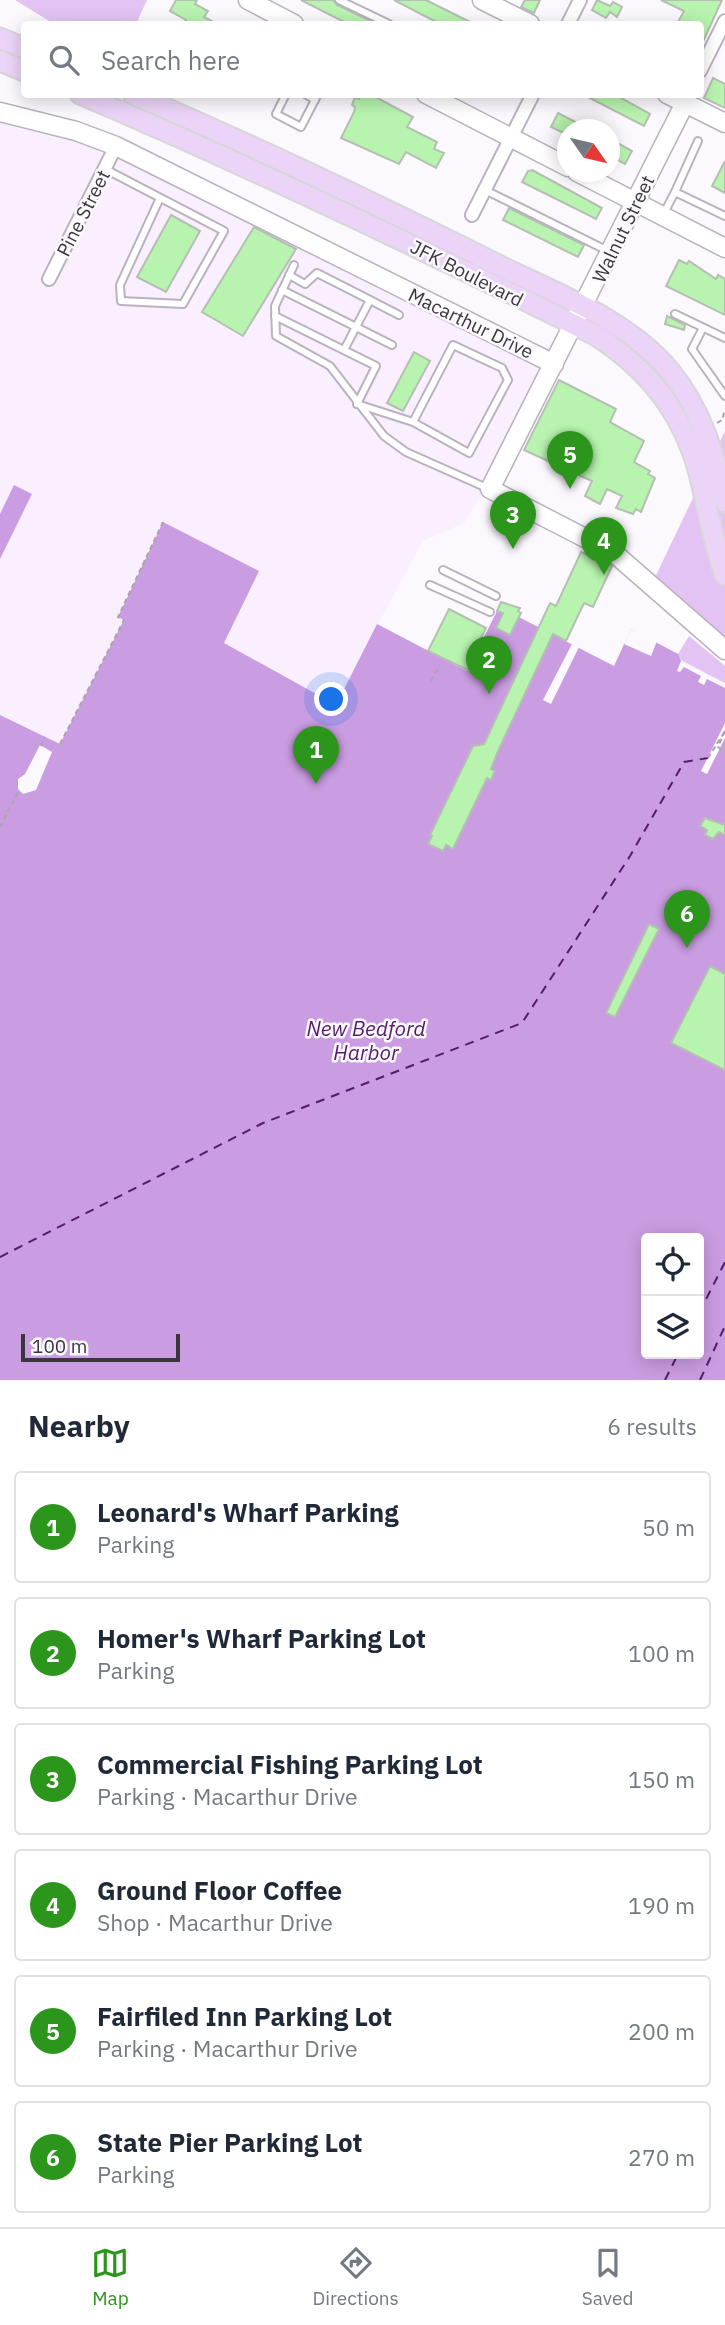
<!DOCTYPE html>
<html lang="en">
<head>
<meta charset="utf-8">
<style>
	:root { --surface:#fff; --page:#f6f6f7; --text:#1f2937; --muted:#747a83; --line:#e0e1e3; --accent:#2c951c }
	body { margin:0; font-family:"IBM Plex Sans",sans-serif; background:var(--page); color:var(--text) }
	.controls { position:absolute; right:21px; bottom:21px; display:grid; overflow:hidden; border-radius:7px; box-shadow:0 4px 18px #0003 }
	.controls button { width:63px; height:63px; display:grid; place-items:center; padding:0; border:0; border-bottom:2px solid var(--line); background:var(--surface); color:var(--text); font:35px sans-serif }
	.compass { position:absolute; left:557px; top:119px; width:63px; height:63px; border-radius:50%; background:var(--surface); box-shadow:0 4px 18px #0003; rotate:124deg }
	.scale { position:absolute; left:21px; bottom:18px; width:159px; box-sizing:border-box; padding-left:7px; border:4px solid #3a373c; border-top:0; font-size:19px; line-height:24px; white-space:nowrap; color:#3a373c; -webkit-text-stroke:5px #fcf9fe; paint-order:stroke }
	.you { position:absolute; left:332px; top:700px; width:24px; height:24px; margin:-18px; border:5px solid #fff; border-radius:50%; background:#1a73e8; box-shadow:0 0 0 10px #1a73e833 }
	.badge { display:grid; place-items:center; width:46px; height:46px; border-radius:50%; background:var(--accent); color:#fff; font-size:23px; font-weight:700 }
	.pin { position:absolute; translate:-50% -58px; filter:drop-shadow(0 2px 4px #0008) }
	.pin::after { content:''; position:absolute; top:37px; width:24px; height:21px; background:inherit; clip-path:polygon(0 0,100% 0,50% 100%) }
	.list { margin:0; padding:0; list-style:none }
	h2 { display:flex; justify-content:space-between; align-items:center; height:91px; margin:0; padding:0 28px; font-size:30px }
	h2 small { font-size:23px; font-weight:400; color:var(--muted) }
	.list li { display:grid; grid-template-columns:46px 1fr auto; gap:21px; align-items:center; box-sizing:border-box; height:112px; margin:0 14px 14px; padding:0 14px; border:2px solid var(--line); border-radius:7px }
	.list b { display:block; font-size:26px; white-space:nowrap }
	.list p { margin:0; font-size:23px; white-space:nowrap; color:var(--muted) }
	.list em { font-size:23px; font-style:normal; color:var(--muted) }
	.icon { flex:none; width:38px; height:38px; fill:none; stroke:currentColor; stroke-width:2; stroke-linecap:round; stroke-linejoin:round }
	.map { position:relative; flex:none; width:725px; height:1380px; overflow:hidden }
	.search { position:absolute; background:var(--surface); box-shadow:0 4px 18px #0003; left:21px; right:21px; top:21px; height:77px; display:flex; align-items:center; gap:18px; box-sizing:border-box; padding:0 24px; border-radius:7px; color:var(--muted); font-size:26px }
	.sheet { height:847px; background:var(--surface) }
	nav { display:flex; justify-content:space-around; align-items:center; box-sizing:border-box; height:98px; border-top:2px solid var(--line); background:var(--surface); font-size:19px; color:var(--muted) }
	nav a { display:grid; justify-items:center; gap:4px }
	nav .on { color:var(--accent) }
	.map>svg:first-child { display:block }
</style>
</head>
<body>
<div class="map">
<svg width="725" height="1380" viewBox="0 0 725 1380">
	<rect width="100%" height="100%" fill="#fcf9fe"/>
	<polygon fill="#f9effe" points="0,122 116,146 554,364 490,489 479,499 464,523 423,541 378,624 416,644 291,886 330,702 119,617 124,620 60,744 0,715 0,559 32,494 14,485 0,514"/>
	<g fill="#e3c3f3">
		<polygon points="15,0 147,0 136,24 54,24"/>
		<polygon points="725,431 725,657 648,592"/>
		<polygon points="689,636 725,666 725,683 679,659 678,654"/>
	</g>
	<g fill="#ca9ce1" fill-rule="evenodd">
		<polygon points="14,485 32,494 0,559 0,514"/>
		<path d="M 163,522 L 259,571 L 224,643 L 336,705 L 377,624 L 467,671 L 499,607 L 614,666 L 631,629 L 678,654 L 681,661 L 725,683 L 725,1380 L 0,1380 L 0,715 L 60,744 L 124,620 L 118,617 ZM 646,1238 L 699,1238 L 699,1354 L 646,1354 Z"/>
	</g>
	<g fill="#fcf9fe">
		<polygon points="631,629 657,641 651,656 624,644"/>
		<polygon points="572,644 579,647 551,704 543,700"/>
		<polygon points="681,661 725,683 725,688 707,679 704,685 698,682 701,676 684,667 680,672 677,671"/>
		<polygon points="725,723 725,738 707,774 701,771"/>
		<polygon points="40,745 52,752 36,790 23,794 18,789 18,779 25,774"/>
	</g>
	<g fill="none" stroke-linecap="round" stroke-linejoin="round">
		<g stroke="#551b6d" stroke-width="2" stroke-dasharray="9 7" stroke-linecap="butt">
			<polyline points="0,1257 263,1123 522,1023 630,856 684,762 708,758"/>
			<polyline points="699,1313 725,1262"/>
			<polyline points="665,1380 678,1354"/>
			<polyline points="700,1380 725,1326"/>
		</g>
	</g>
	<g fill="#b8f3af" stroke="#b5bfb3" stroke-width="2">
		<polygon points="176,0 197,0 195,4 208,11 204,17 217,24 183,24 186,20 170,11"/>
		<polygon points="301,0 333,0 337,5 377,24 348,24"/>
		<polygon points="394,0 426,0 474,24 440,24"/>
		<polygon points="525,0 540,0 534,13 521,7"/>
		<polygon points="597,0 610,6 613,2 622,7 617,17 610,12 606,18 592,10"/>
		<polygon points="661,0 722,0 701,46 701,24 678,22 684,11"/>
		<polygon points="713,78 725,84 725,108 704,98"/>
		<polygon points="362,94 370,94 413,117 407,127 437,142 434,149 444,153 436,168 406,152 399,164 341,138 354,112 355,107 352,105 355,97 359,99"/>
		<polygon points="582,94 614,94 650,114 644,126"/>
		<polygon points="558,113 591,130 568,130 568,135 551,127"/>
		<polygon points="610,139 632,151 625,164 610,156"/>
		<polygon points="725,161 725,193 712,186"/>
		<polygon points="532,170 602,208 596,219 522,182 528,171"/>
		<polygon points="509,208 584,245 578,257 503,220"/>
		<polygon points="171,215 200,231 166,292 137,277"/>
		<polygon points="254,227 296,249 243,336 202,312"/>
		<polygon points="679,260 687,264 689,261 716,279 718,275 725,279 725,315 666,286"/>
		<polygon points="667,316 685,325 684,330 665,324"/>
		<polygon points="414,352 430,361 403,411 387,403"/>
		<polygon points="559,380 616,409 610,422 644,441 634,462 650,471 648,474 655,478 641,512 636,509 633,514 616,508 622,496 607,489 600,504 585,496 592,481 524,450"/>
		<polygon points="581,552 612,566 593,607 584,603 566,641 553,634 498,751 491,769 495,771 491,780 487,778 453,849 446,845 443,851 428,844 432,836 430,835 473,746 484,744 550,603 556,606"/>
		<polygon points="501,602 520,608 518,611 521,613 510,635 496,628 503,613 497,611"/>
		<polygon points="449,609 486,628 473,654 484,659 476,674 428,651"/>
		<polygon points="705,818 725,825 725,835 719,832 713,839 705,835 707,830 700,826"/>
		<polygon points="649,924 659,929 615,1017 606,1013"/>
		<polygon points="710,966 725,974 725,1070 671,1043"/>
	</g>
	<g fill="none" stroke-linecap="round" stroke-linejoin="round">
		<defs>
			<g id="lane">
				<polyline points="339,0 389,24"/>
				<polyline points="286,94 276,114 301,127 318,94"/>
				<polyline points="305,94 315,100"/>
				<polyline points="698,141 675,192 725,216"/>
				<polyline points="105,169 224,231 183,304 121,301 120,285 160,198"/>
				<polyline points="485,190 608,251"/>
				<polyline points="663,215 675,192"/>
				<polyline points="294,265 275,306 276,336 330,366 384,436 406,452 487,488"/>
				<polyline points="289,275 305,284 317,273 370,300 344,350"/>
				<polyline points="282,290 392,345"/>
				<polyline points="370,300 399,315"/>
				<polyline points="675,314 725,338"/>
				<polyline points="275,316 376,366 357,404"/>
				<polyline points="703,328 692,349 725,396"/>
				<polyline points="357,404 413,422 469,453 508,380 502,368 453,345 413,422"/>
				<polyline points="443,570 496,596"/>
				<polyline points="430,585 490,612"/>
			</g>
			<g id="street">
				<polyline points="568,24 580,0"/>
				<polyline points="700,71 725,21"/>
				<polyline points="472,215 533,94"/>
				<polyline points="49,279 116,146"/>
			</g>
			<g id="secondary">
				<polyline points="248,0 294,24"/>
				<polyline points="482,0 530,24"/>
				<polyline points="426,94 568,167"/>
				<polyline points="667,94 725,123"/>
				<polyline points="685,103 490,489 614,553 725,650"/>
				<polyline points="0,112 76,131 116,146 554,364"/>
				<polyline points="577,172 725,248"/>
			</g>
			<g id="primary">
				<polyline points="0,38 24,48"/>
				<polyline points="0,61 24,71"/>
				<path d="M 80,94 C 256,169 427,251 597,336 C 646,368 680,409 697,466 C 707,502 712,540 725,575"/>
				<path d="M 133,94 C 254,146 372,202 490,261 C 551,292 625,317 670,371 C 702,410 714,454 725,502"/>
			</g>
		</defs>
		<use href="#lane" stroke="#bab2be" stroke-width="10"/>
		<use href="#street" stroke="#bab2be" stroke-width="16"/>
		<use href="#secondary" stroke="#bab2be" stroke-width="21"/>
		<use href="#primary" stroke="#d8d7d8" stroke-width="23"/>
		<g stroke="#a9a6ab" stroke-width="2" stroke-dasharray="5 3.5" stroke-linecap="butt">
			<polyline points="717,423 722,420 725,410"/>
			<polyline points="431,681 440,665"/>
			<polyline points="725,731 718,747 725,752"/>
			<polyline points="60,744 124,620 118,617 163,522"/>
			<polyline points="41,746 45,737"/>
			<polyline points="708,758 725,731"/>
			<polyline points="0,827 19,790"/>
		</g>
		<use href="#lane" stroke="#fff" stroke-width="6"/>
		<use href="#street" stroke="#fff" stroke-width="12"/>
		<use href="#secondary" stroke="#fff" stroke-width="18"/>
		<use href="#primary" stroke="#ebd4f8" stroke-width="19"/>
	</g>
	<g text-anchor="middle" stroke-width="5" stroke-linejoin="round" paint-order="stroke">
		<g font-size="19" fill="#3a373c" stroke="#fcf9fe">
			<text transform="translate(83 213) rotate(-63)" y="7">Pine Street</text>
			<text transform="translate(623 229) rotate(-64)" y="7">Walnut Street</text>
			<text transform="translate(467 273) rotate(27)" y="7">JFK Boulevard</text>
			<text transform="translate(471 323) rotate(26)" y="7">Macarthur Drive</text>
		</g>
		<g font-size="21" font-style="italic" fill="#551b6d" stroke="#fcf9fe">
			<text x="366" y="1036">New Bedford<tspan x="366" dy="24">Harbor</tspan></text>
		</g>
	</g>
</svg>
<div class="controls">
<button><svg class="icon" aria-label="locate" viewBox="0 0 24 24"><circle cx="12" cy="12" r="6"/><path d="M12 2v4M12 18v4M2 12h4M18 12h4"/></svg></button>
<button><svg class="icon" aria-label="layers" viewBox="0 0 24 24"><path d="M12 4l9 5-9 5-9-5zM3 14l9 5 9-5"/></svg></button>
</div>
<svg class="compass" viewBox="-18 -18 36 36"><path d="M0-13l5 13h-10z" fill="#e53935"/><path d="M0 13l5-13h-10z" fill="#747a83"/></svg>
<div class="scale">100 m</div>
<div class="you"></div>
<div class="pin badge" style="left:316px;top:784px">1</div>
<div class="pin badge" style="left:489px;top:694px">2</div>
<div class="pin badge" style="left:513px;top:549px">3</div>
<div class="pin badge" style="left:604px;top:575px">4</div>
<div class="pin badge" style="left:570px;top:489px">5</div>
<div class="pin badge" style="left:687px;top:948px">6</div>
<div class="search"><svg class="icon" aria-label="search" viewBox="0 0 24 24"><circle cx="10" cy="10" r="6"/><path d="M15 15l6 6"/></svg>Search here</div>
</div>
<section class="sheet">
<h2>Nearby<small>6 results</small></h2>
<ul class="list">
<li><span class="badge">1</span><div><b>Leonard's Wharf Parking</b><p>Parking</p></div><em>50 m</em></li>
<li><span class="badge">2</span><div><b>Homer's Wharf Parking Lot</b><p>Parking</p></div><em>100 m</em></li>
<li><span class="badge">3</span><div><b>Commercial Fishing Parking Lot</b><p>Parking · Macarthur Drive</p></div><em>150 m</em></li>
<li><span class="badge">4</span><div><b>Ground Floor Coffee</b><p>Shop · Macarthur Drive</p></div><em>190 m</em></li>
<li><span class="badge">5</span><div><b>Fairfiled Inn Parking Lot</b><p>Parking · Macarthur Drive</p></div><em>200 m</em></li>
<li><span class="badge">6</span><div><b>State Pier Parking Lot</b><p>Parking</p></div><em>270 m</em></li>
</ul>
</section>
<nav>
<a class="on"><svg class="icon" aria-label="map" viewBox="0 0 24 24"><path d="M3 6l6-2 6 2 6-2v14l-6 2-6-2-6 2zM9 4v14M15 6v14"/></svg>Map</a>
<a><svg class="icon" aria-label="directions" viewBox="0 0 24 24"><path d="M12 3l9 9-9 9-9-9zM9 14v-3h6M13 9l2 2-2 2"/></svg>Directions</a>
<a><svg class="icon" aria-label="saved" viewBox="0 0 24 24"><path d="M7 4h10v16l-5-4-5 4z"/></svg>Saved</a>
</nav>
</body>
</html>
